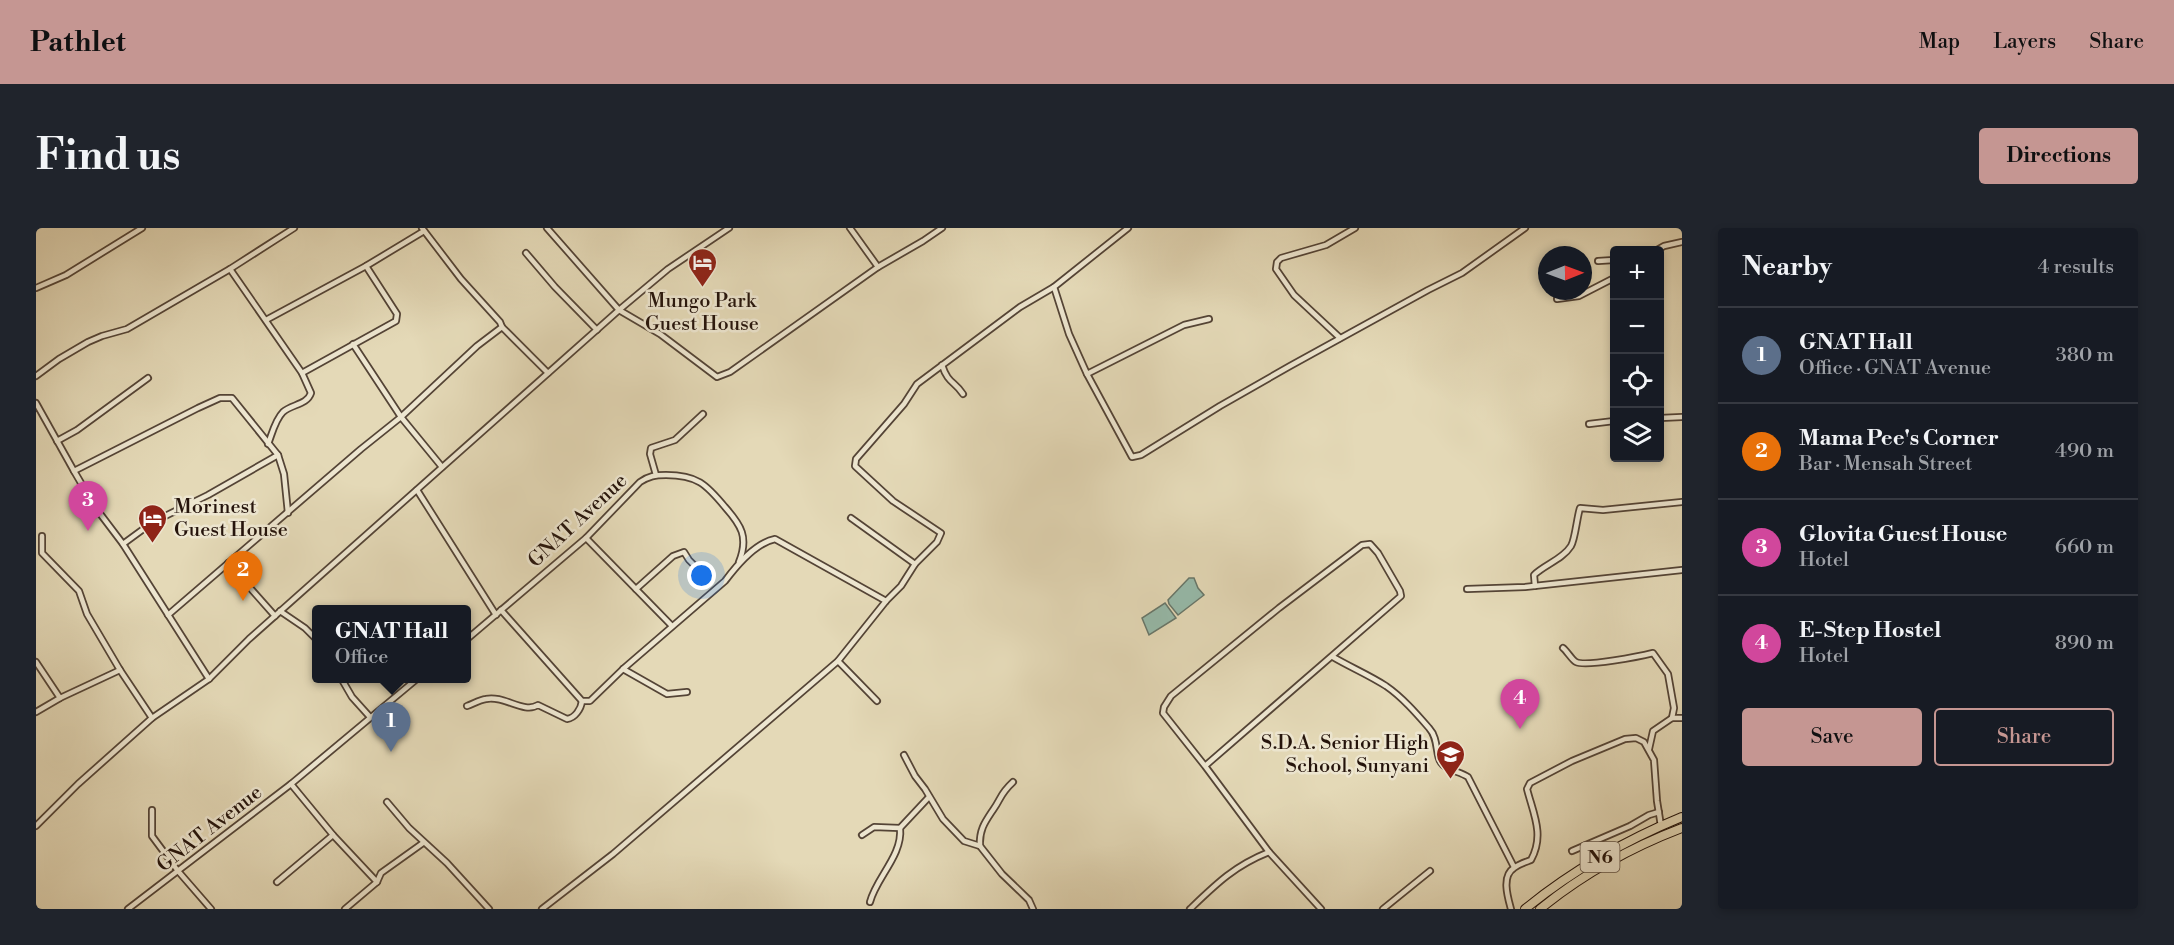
<!DOCTYPE html>
<html lang="en">
<head>
<meta charset="utf-8">
<style>
	:root { --surface:#171b24; --page:#20242c; --text:#f1f3f6; --muted:#9ea1a6; --line:#363941; --accent:#c59692 }
	body { margin:0; font-family:"Libre Bodoni",serif; background:var(--page); color:var(--text) }
	.controls { position:absolute; right:18px; top:18px; display:grid; overflow:hidden; border-radius:6px; box-shadow:0 3px 9px #0003 }
	.controls button { width:54px; height:54px; display:grid; place-items:center; padding:0; border:0; border-bottom:2px solid var(--line); background:var(--surface); color:var(--text); font:30px sans-serif }
	.compass { position:absolute; left:1502px; top:18px; width:54px; height:54px; border-radius:50%; background:var(--surface); box-shadow:0 3px 9px #0003; rotate:89deg }
	.you { position:absolute; left:666px; top:348px; width:21px; height:21px; margin:-15px; border:4px solid #fff; border-radius:50%; background:#1a73e8; box-shadow:0 0 0 9px #1a73e833 }
	.badge { display:grid; place-items:center; width:39px; height:39px; border-radius:50%; background:var(--accent); color:#fff; font-size:20px; font-weight:700 }
	.pin { position:absolute; translate:-50% -50px; filter:drop-shadow(0 2px 3px #0008) }
	.pin::after { content:''; position:absolute; top:32px; width:21px; height:18px; background:inherit; clip-path:polygon(0 0,100% 0,50% 100%) }
	.popup { position:absolute; left:276px; top:377px; width:159px; height:78px; box-sizing:border-box; display:grid; place-content:center; border-radius:6px; background:var(--surface); filter:drop-shadow(0 2px 4px #0005); font-size:20px; white-space:nowrap; color:var(--muted) }
	.popup b { font-size:22px; color:var(--text) }
	.popup::after { content:''; position:absolute; left:50%; top:100%; margin-left:-12px; border:12px solid transparent; border-top-color:var(--surface) }
	.list { margin:0; padding:0; list-style:none }
	h2 { display:flex; justify-content:space-between; align-items:center; height:78px; margin:0; padding:0 24px; font-size:26px }
	h2 small { font-size:20px; font-weight:400; color:var(--muted) }
	.list li { display:grid; grid-template-columns:39px 1fr auto; gap:18px; align-items:center; box-sizing:border-box; height:96px; padding:0 24px; border-top:2px solid var(--line) }
	.list b { display:block; font-size:22px; white-space:nowrap }
	.list p { margin:0; font-size:20px; white-space:nowrap; color:var(--muted) }
	.list em { font-size:20px; font-style:normal; color:var(--muted) }
	.actions { display:flex; gap:12px; padding:18px 24px }
	.actions a { flex:1; padding:14px 0; border:2px solid var(--accent); border-radius:6px; text-align:center; font-size:21px; color:var(--accent) }
	.actions .main { background:var(--accent); color:#111 }
	.icon { flex:none; width:33px; height:33px; fill:none; stroke:currentColor; stroke-width:2; stroke-linecap:round; stroke-linejoin:round }
	.map { position:relative; flex:none; width:1646px; height:681px; overflow:hidden; border-radius:6px }
	header { display:flex; align-items:center; gap:36px; box-sizing:border-box; height:84px; padding:0 30px; background:var(--accent); color:#111 }
	header strong { font-size:28px }
	nav { display:flex; gap:33px; margin-inline-start:auto; font-size:21px }
	.intro { display:flex; align-items:center; justify-content:space-between; box-sizing:border-box; height:144px; padding:0 36px }
	h1 { margin:0; font-size:42px }
	.button { padding:15px 27px; border-radius:6px; background:var(--accent); color:#111; font-size:21px; font-weight:700 }
	main { display:flex; gap:36px; padding:0 36px }
	aside { flex:1; background:var(--surface); border-radius:6px; box-shadow:0 3px 9px #0003 }
	.map>svg:first-child { display:block }
</style>
</head>
<body>
<header>
<strong>Pathlet</strong>
<nav><a>Map</a><a>Layers</a><a>Share</a></nav>
</header>
<div class="intro"><h1>Find us</h1><a class="button">Directions</a></div>
<main>
<div class="map">
<svg width="1646" height="681" viewBox="0 0 1646 681">
	<rect width="100%" height="100%" fill="#e4d9b7"/>
	<filter id="stains"><feTurbulence type="fractalNoise" baseFrequency=".00333" numOctaves="4"/><feColorMatrix values="0 0 0 0 .2 0 0 0 0 .09 0 0 0 0 .02 0 0 0 .5 -.17"/></filter>
	<radialGradient id="worn" r=".72"><stop offset=".6" stop-color="#630" stop-opacity="0"/><stop offset="1" stop-color="#630" stop-opacity=".3"/></radialGradient>
	<g fill="#96baaa" stroke="#68776a" stroke-width="1.5">
		<polygon points="1153,350 1158,350 1162,360 1168,367 1142,387 1133,376 1132,372"/>
		<polygon points="1129,375 1140,390 1113,407 1106,390"/>
	</g>
	<g fill="none" stroke-linecap="round" stroke-linejoin="round">
		<defs>
			<g id="street">
				<polyline points="511,0 583,82 624,106 681,149 694,144 842,39 887,13 906,0"/>
				<polyline points="814,0 842,39"/>
				<polyline points="1092,0 1018,59 1033,106 1051,146 1096,229 1105,227 1184,178 1254,138 1392,62 1426,45 1489,0"/>
				<polyline points="1621,22 1628,18 1646,14"/>
				<polyline points="490,25 519,59 561,102"/>
				<polyline points="1562,33 1578,32"/>
				<path d="M 194,41 L 266,145 L 275,165 C 271,177 256,176 247,184 C 239,192 236,206 232,216"/>
				<polyline points="0,60 30,47 106,0"/>
				<polyline points="1521,71 1543,68 1578,50"/>
				<polyline points="230,92 330,38 388,3"/>
				<polyline points="466,99 512,145"/>
				<polyline points="1304,110 1258,67 1240,41 1241,34 1245,30 1290,17 1319,0"/>
				<polyline points="317,116 365,189 406,239"/>
				<path d="M 906,137 C 912,156 919,153 927,166"/>
				<polyline points="266,145 360,93 361,86 330,38"/>
				<polyline points="1051,146 1148,97 1173,91"/>
				<polyline points="0,148 23,131 52,114 66,108 91,101 194,41 258,0"/>
				<polyline points="0,175 38,243"/>
				<polyline points="1624,190 1646,189"/>
				<polyline points="1553,196 1578,193"/>
				<polyline points="21,213 41,202 112,150"/>
				<polyline points="620,247 614,226 615,220 639,212 667,186"/>
				<polyline points="381,262 460,387"/>
				<polyline points="815,290 879,336"/>
				<polyline points="6,308 6,325 43,363 51,386 84,442 116,490"/>
				<polyline points="550,310 636,398"/>
				<polyline points="87,316 117,294 172,267 242,227"/>
				<polyline points="192,335 239,388"/>
				<path d="M 1499,358 L 1498,347 C 1508,337 1527,331 1535,318 C 1539,312 1541,289 1544,280 L 1567,282 L 1646,274"/>
				<polyline points="600,361 637,328 648,324 653,332 666,345"/>
				<polyline points="1431,361 1489,359 1646,342"/>
				<path d="M 465,382 L 546,473 L 554,473 L 587,441 L 689,353 C 701,337 719,315 739,311 L 850,373"/>
				<polyline points="244,383 269,400 280,411"/>
				<polyline points="132,387 325,221 365,189 441,118 466,99 464,94 425,51 386,0"/>
				<path d="M 430,412 L 550,310 L 604,254 C 613,248 619,247 630,247 C 661,247 670,256 689,279 C 705,297 713,309 703,334"/>
				<path d="M 1527,420 C 1531,423 1536,432 1540,434 C 1550,439 1605,428 1617,425 L 1632,446 L 1638,480 L 1636,490"/>
				<path d="M 1297,429 C 1314,439 1333,447 1350,458 C 1366,469 1380,485 1393,500 C 1404,512 1398,529 1407,537 C 1414,543 1425,544 1432,549 L 1478,639"/>
				<polyline points="802,433 841,473"/>
				<polyline points="0,434 24,470"/>
				<polyline points="587,441 631,466 651,464"/>
				<polyline points="305,450 316,469 334,489"/>
				<polyline points="173,451 87,316 59,279 38,243 162,180 184,170 196,170 242,227 248,246 252,285"/>
				<path d="M 431,478 C 437,476 443,472 450,471 C 468,467 488,486 502,477 L 531,491 C 539,490 545,481 546,473"/>
				<polyline points="0,484 24,470 84,442"/>
				<polyline points="1613,521 1617,503 1636,490 1646,490"/>
				<polyline points="868,527 879,548 889,561 907,591 928,613 944,618 966,646 993,672 997,681"/>
				<polyline points="1169,538 1365,368 1364,363 1342,325 1334,316 1326,317 1243,380 1135,468 1128,479 1127,485 1169,538 1233,624"/>
				<polyline points="255,556 297,607 341,654"/>
				<polyline points="351,574 373,600 411,635 453,681"/>
				<polyline points="116,582 116,608 142,643 175,681"/>
				<polyline points="0,598 42,556 116,490 173,451 213,411 583,82 632,41 693,0"/>
				<polyline points="826,607 838,599 864,600 893,569"/>
				<path d="M 944,618 C 943,602 949,594 957,582 C 966,569 964,566 977,554"/>
				<polyline points="1536,623 1594,598 1613,587 1623,584"/>
				<polyline points="241,654 297,607"/>
				<path d="M 834,674 C 840,650 867,627 864,600"/>
				<polyline points="92,681 255,556 382,450"/>
				<polyline points="309,681 341,654 345,645 387,615"/>
				<polyline points="506,681 577,626 802,433 850,373 865,358 879,336 901,314 905,305 857,273 819,238 820,231 868,176 881,156 984,79 1018,59"/>
				<path d="M 1154,681 C 1180,656 1198,638 1233,624 L 1285,681"/>
				<polyline points="1347,681 1394,643"/>
				<path d="M 1475,681 C 1472,670 1465,648 1478,640 C 1483,636 1490,634 1495,632 C 1509,607 1497,585 1491,561 L 1494,555 L 1536,533 L 1589,511 L 1600,510 L 1608,514 L 1618,532 L 1621,573 L 1625,598"/>
			</g>
			<g id="primary">
				<path d="M 1489,681 C 1536,643 1590,612 1646,589"/>
				<path d="M 1504,681 C 1546,647 1596,619 1646,600"/>
			</g>
		</defs>
		<use href="#street" stroke="#544436" stroke-width="8"/>
		<use href="#primary" stroke="#24130b" stroke-width="10"/>
		<use href="#street" stroke="#ede6d0" stroke-width="4.5"/>
		<use href="#primary" stroke="#e4d9b7" stroke-width="8"/>
	</g>
	<defs>
		<symbol id="hotel-pin" viewBox="-11 -11 22 30"><path d="M0 17L-7.5 6A9.5 9.5 0 1 1 7.5 6Z" fill="#8f2418" stroke="#ede6d0"/><path d="M-6-4.5h1.5V1H6V5H4.5V3h-9V5H-6ZM-4 0a1.8 1.8 0 1 1 3.6 0ZM.5 0V-2.5h3Q6-2.5 6 0Z" fill="#fff"/></symbol>
		<symbol id="school-pin" viewBox="-11 -11 22 30"><path d="M0 17L-7.5 6A9.5 9.5 0 1 1 7.5 6Z" fill="#8f2418" stroke="#ede6d0"/><path d="M0-5L7-2L0 1L-7-2ZM-4 1L0 2.5L4 1V4Q0 6-4 4Z" fill="#fff"/></symbol>
	</defs>
	<g fill-rule="evenodd">
		<use href="#hotel-pin" x="650" y="18" width="33" height="45"/>
		<use href="#hotel-pin" x="100" y="274" width="33" height="45"/>
		<use href="#school-pin" x="1398" y="510" width="33" height="45"/>
	</g>
	<g text-anchor="middle" stroke-width="5" stroke-linejoin="round" paint-order="stroke">
		<rect fill="#ede6d0" stroke="#605246" stroke-width="1.5" x="1544.5" y="614" width="39" height="30" rx="4.5"/>
		<g font-size="18" font-weight="bold" fill="#24130b">
			<text x="1564" y="635">N6</text>
		</g>
		<g font-size="20" fill="#24130b" stroke="#ede6d0">
			<text x="666" y="79">Mungo Park<tspan x="666" dy="23">Guest House</tspan></text>
			<text x="138" y="285" text-anchor="start">Morinest<tspan x="138" dy="23">Guest House</tspan></text>
			<text x="1393" y="521" text-anchor="end">S.D.A. Senior High<tspan x="1393" dy="23">School, Sunyani</tspan></text>
		</g>
		<g font-size="20" fill="#24130b" stroke="#ede6d0">
			<text transform="translate(541 292) rotate(-43)" y="7">GNAT Avenue</text>
			<text transform="translate(173 600) rotate(-38)" y="7">GNAT Avenue</text>
		</g>
	</g>
	<rect width="100%" height="100%" filter="url(#stains)"/>
	<rect width="100%" height="100%" fill="url(#worn)"/>
</svg>
<div class="controls">
<button>+</button>
<button>−</button>
<button><svg class="icon" aria-label="locate" viewBox="0 0 24 24"><circle cx="12" cy="12" r="6"/><path d="M12 2v4M12 18v4M2 12h4M18 12h4"/></svg></button>
<button><svg class="icon" aria-label="layers" viewBox="0 0 24 24"><path d="M12 4l9 5-9 5-9-5zM3 14l9 5 9-5"/></svg></button>
</div>
<svg class="compass" viewBox="-18 -18 36 36"><path d="M0-13l5 13h-10z" fill="#e53935"/><path d="M0 13l5-13h-10z" fill="#9ea1a6"/></svg>
<div class="you"></div>
<div class="pin badge" style="left:355px;top:524px;background:#5c6f8a">1</div>
<div class="popup"><b>GNAT Hall</b>Office</div>
<div class="pin badge" style="left:207px;top:373px;background:#e8710a">2</div>
<div class="pin badge" style="left:52px;top:303px;background:#d1479c">3</div>
<div class="pin badge" style="left:1484px;top:501px;background:#d1479c">4</div>
</div>
<aside>
<h2>Nearby<small>4 results</small></h2>
<ul class="list">
<li><span class="badge" style="background:#5c6f8a">1</span><div><b>GNAT Hall</b><p>Office · GNAT Avenue</p></div><em>380 m</em></li>
<li><span class="badge" style="background:#e8710a">2</span><div><b>Mama Pee's Corner</b><p>Bar · Mensah Street</p></div><em>490 m</em></li>
<li><span class="badge" style="background:#d1479c">3</span><div><b>Glovita Guest House</b><p>Hotel</p></div><em>660 m</em></li>
<li><span class="badge" style="background:#d1479c">4</span><div><b>E-Step Hostel</b><p>Hotel</p></div><em>890 m</em></li>
</ul>
<div class="actions"><a class="main">Save</a><a>Share</a></div>
</aside>
</main>
</body>
</html>
